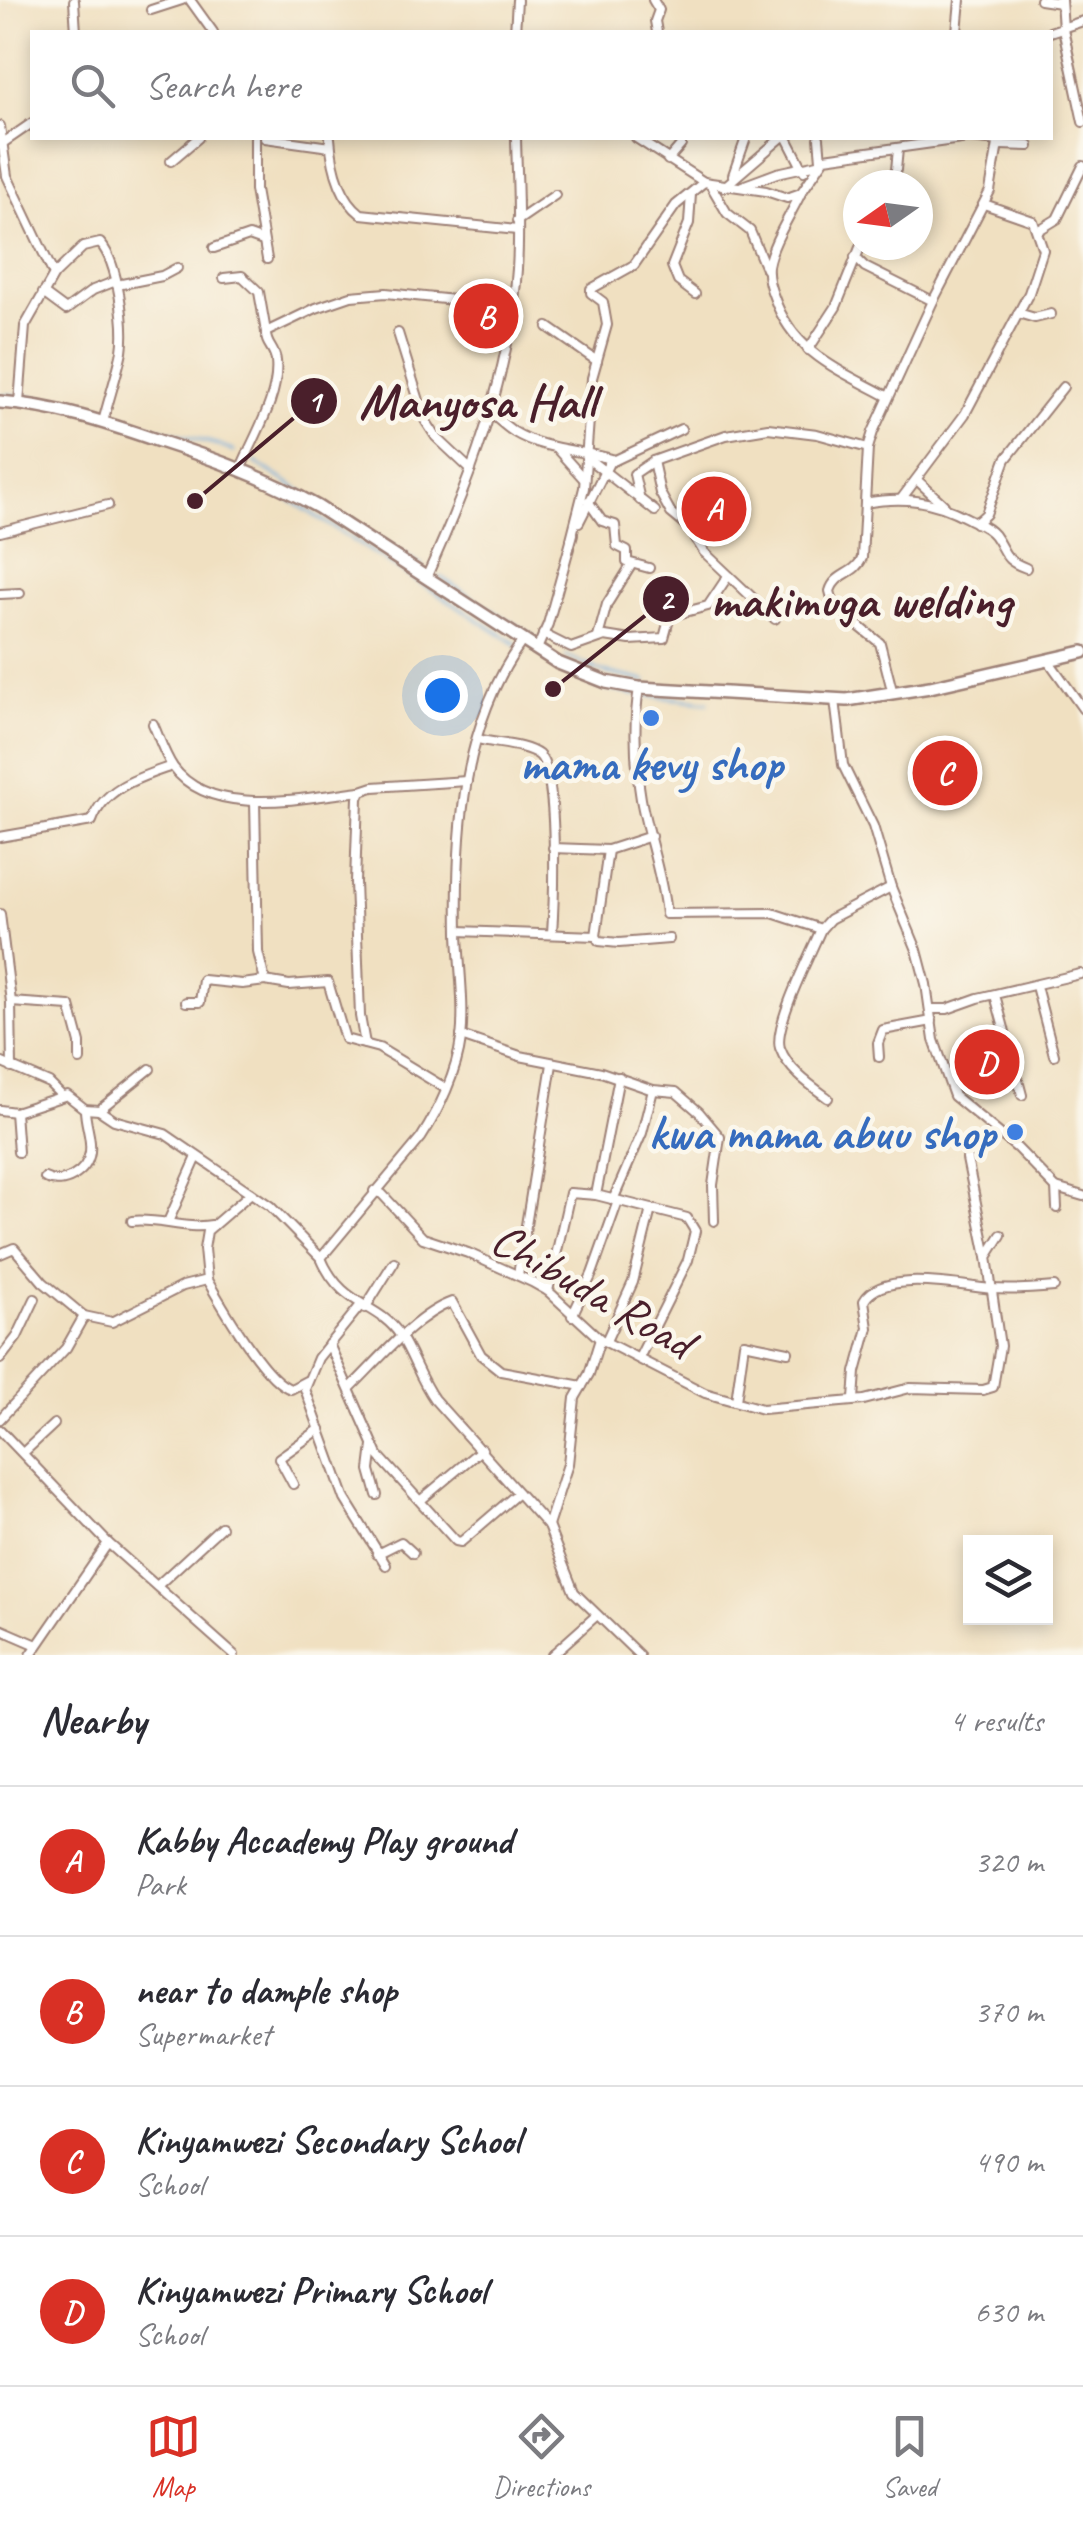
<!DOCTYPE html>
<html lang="en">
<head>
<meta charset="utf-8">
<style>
	:root { --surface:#fff; --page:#f2f2f3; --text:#2b2b33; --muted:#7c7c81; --line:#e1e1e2; --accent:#d93025 }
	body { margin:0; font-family:Caveat,sans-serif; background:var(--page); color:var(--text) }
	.controls { position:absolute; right:30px; bottom:30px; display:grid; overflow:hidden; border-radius:0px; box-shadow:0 5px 15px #0003 }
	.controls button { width:90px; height:90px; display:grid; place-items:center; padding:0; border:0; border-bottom:2px solid var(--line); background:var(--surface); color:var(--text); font:50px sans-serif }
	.compass { position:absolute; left:843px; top:170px; width:90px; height:90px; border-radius:50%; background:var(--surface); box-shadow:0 5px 15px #0003; rotate:256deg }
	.you { position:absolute; left:442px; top:695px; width:35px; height:35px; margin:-25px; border:8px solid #fff; border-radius:50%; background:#1a73e8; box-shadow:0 0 0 15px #1a73e833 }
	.badge { display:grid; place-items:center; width:65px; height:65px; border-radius:50%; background:var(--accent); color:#fff; font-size:32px; font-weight:700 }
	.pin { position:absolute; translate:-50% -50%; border:5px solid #fff; box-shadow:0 2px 10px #0006 }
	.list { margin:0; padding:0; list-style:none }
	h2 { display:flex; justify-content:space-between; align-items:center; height:130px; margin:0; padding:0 40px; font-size:42px }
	h2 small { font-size:32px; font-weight:400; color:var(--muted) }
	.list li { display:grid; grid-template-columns:65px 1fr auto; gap:30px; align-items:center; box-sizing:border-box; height:150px; padding:0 40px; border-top:2px solid var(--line) }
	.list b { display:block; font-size:38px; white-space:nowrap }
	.list p { margin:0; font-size:32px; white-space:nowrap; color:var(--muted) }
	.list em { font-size:32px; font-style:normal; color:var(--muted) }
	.icon { flex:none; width:55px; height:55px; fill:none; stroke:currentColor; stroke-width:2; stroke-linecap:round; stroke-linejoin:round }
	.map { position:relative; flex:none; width:1083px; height:1655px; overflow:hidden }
	.search { position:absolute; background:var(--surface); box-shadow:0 5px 15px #0003; left:30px; right:30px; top:30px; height:110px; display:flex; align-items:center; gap:25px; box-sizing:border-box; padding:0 35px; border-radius:0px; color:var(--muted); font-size:38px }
	.sheet { height:730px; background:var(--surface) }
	nav { display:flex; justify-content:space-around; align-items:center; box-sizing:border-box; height:140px; border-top:2px solid var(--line); background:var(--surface); font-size:28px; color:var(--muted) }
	nav a { display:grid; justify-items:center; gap:5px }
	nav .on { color:var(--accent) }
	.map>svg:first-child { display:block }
</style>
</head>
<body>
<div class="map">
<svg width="1083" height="1655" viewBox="0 0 1083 1655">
	<rect width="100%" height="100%" fill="#fbf7ec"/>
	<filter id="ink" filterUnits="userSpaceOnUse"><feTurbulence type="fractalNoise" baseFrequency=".01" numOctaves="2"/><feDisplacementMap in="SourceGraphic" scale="20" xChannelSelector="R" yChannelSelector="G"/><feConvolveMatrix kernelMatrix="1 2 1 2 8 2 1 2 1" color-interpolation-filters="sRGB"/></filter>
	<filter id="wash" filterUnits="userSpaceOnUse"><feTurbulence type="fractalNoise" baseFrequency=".0048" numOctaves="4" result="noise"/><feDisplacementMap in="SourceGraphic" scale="40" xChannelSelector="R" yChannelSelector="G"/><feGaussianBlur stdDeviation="2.25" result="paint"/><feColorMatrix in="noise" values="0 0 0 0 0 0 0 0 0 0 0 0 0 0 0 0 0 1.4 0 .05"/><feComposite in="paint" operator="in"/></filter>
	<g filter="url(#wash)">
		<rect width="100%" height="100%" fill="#f0e0c1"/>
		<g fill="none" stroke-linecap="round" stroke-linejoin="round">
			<g stroke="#6aabde" stroke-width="2.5">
				<polyline points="0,395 16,395"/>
				<polyline points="25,396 95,411"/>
				<polyline points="112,417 219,445 234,452"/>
				<polyline points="255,462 304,493"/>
				<polyline points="278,492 516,644"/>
				<polyline points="366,532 422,566"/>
				<polyline points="440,577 534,637"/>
				<polyline points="566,656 600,671 646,681"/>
				<polyline points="559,669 594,686 636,695"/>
				<polyline points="642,695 708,702"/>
			</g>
		</g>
	</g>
	<g filter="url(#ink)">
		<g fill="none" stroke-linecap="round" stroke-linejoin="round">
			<defs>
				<g id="minor">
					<polyline points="190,0 213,32"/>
					<polyline points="653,0 659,10 655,21 657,32"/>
					<polyline points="1040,0 1060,3"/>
					<polyline points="1061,0 1063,29 1083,122"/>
					<polyline points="74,1 76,32"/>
					<polyline points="151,10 182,0"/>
					<polyline points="515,32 517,0"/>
					<polyline points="957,32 960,0"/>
					<polyline points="1050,32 1083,21"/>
					<polyline points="0,126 7,176 54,275 25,326 19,403"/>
					<polyline points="255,138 255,190 267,259"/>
					<polyline points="265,138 330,147"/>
					<path d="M 330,138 C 332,165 339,197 361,214 L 517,230"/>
					<polyline points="636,138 704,182 766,191 787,198 801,193 825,158 968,138 1000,141"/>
					<polyline points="787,138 804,171"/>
					<polyline points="819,138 821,160"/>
					<polyline points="0,145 32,123"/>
					<polyline points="1000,145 1029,146"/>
					<polyline points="668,160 681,145 681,138"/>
					<polyline points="171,161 198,138"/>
					<polyline points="733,175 746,138"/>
					<polyline points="710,184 727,213 750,231 766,269"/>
					<polyline points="889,185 896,170 898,149"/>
					<polyline points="742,186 777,173 818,164"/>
					<polyline points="724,187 781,138"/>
					<polyline points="691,194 689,223 672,266 678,281 695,294"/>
					<path d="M 800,195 C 790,216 772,243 768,266 C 767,276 770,287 774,297 C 793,353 839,370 887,396"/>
					<polyline points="517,221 555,195"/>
					<polyline points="1039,230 1057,219 1083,166"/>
					<polyline points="214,248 249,236 263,241"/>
					<polyline points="855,257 865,267 933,301"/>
					<path d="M 54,275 L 83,247 L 100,243 C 118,262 126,326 122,351 C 117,375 109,398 103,422"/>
					<polyline points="224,278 242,276 259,292 266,332"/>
					<polyline points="117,285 162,276 177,268"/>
					<polyline points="43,293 66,310 93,290 116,281"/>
					<polyline points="1018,313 1035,318 1051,314"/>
					<polyline points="548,327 597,361"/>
					<polyline points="398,333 425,420 436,437 471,470"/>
					<polyline points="808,350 836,307 861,245"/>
					<path d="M 489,412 C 497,418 505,426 514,432 C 543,450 583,450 615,460"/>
					<polyline points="557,449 584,479"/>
					<polyline points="586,457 655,511"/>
					<polyline points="653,461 660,493 671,513 688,527 704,552 775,619"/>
					<path d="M 241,468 C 254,436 280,396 276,361 C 275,348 265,345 266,332 L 316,308 L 351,296 L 386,293 L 454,300 L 514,297"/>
					<polyline points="917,480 944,505"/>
					<polyline points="902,498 965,414 1029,293 1043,250 1033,221 984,204"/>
					<polyline points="640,500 634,474 653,461 726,435 768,428 817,434 868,448"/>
					<polyline points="588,501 602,521 615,525 617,546 627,551 627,562 649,568"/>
					<path d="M 865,503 C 903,496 933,500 967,518 C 976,523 987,526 994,535 C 1007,553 1002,559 1026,568"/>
					<polyline points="579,522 609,463 681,429"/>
					<polyline points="976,523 986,514 1006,459 1063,387"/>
					<polyline points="0,532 108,505"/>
					<polyline points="571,539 584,488 592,378 607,325 603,302 591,293 591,289 634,265 676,205 704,182"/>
					<path d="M 426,578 C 470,482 510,375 517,269 C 520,225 517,181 516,138"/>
					<polyline points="0,594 20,593"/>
					<polyline points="543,634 571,648 605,636 630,640 664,638 670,616 708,606 728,576"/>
					<polyline points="598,637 607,604 632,564"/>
					<path d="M 523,640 C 462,724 456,833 458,933 C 459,967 465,1005 461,1039 C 457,1072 439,1110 421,1138 L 321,1258 C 342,1308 378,1302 400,1335 C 413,1356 420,1379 434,1399 L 548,1526 L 574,1592 L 639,1655"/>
					<polyline points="537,649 548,624 573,534"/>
					<polyline points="1048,660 1083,709"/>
					<path d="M 639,688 C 633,725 635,762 641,799 C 648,838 662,874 666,914 L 772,913 L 821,929"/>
					<path d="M 893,694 L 880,643 L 834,606 L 830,591 C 835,573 855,575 862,558 L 868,448 L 873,432 L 933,301 L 990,191 L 999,138"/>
					<polyline points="835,700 843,765 873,826 891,887 917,950 926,984 934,1040 954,1096 1017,1148 1056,1188 1083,1196"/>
					<path d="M 153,724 C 159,737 164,754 173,767 C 212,820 306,797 361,791"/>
					<path d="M 478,739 C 496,744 525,744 539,755 C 559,772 554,904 552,933"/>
					<polyline points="255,801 258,952 265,981 289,985 328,982 345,1039 379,1048 445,1088"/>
					<path d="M 0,837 L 92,821 C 104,787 141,777 172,766"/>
					<polyline points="553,848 608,850 651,836"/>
					<polyline points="608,850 596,936 599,941 619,943 669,939"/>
					<polyline points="0,914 11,1002 12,1068"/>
					<polyline points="458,931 596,936"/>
					<polyline points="1036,986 1054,1055"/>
					<polyline points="995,995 1022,1095"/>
					<polyline points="11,1002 70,1006 80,1043 80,1060"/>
					<polyline points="186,1002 200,1002 203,980 242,984 265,981"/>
					<polyline points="930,1009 947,1009 978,998 1080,974"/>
					<polyline points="461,1036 520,1056 601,1072 653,1090 676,1092 699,1112 720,1137 713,1185 714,1221"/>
					<polyline points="365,1044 360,1016 355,882 358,798 361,791 373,787 467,781"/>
					<polyline points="879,1057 878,1043 883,1030 932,1021"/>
					<polyline points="0,1062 49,1083 61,1095"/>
					<path d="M 828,1098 C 810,1085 788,1070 780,1048 C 773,1026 811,953 821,929 L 830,919 L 891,887"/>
					<polyline points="0,1110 15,1112 67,1095 85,1109 99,1110 114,1120 165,1134 270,1206 321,1258"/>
					<polyline points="99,1110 150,1069"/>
					<polyline points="15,1112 18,1152"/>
					<polyline points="967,1159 987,1257"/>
					<path d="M 45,1178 C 63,1187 87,1173 90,1152 C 92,1138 85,1124 85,1109"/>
					<polyline points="1056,1188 1057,1208"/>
					<polyline points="374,1191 382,1194 423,1238 468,1253 532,1282 548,1291 600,1339 705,1393 762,1409 864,1400 910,1388 983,1390 993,1387 1000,1346 987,1257 1001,1235"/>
					<polyline points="596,1195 619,1077"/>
					<polyline points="613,1200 642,1133 653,1090"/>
					<path d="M 132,1221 C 159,1218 186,1230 212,1225"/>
					<polyline points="168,1222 197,1157"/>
					<polyline points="0,1254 14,1248 43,1282 84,1316"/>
					<polyline points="518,1275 552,1064"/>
					<path d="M 207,1280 C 222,1305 265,1382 291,1389 L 306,1381"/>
					<polyline points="548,1291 570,1193 596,1195 687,1218 695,1231 688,1260 639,1358"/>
					<polyline points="360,1306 318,1358 305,1389 345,1499 386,1565"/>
					<polyline points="365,1308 394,1262"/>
					<polyline points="572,1316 592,1274 618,1201"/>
					<polyline points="606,1341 633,1282 651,1209"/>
					<polyline points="329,1344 378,1455 456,1541 461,1542 518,1493"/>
					<polyline points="0,1359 17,1337 35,1299"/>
					<path d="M 350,1388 C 378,1361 415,1315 452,1302 L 481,1355 L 501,1371 L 582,1386"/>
					<path d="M 854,1399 L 856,1372 L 868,1328 L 864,1301 C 881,1269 961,1286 991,1289 C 1011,1290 1034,1289 1054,1287"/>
					<polyline points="736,1401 744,1343 788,1352"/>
					<polyline points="0,1419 66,1348 84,1316 112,1322 183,1286 207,1280 204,1249 207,1231 251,1193"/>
					<polyline points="0,1430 108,1543"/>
					<polyline points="373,1446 370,1470 377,1495"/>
					<polyline points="24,1452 54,1424"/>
					<polyline points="293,1484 279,1458 320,1429"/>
					<polyline points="421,1500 482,1449"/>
					<polyline points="548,1526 568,1464 575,1398 589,1374 600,1339"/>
					<polyline points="377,1554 401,1542 413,1553"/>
					<polyline points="157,1586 221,1527"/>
					<polyline points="0,1629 37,1645"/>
					<polyline points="31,1655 108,1543 234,1655"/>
					<polyline points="552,1655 597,1615"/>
				</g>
				<path id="primary" d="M 0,402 C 56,406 107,423 159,441 C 215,459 267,478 318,507 L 558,663 L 606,682 L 639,688 L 847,700 L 930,687 L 1083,652"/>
			</defs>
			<use href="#minor" stroke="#9d8076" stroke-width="12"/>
			<use href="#primary" stroke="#9d8076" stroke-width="16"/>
			<use href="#minor" stroke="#fff" stroke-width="8"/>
			<use href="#primary" stroke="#fff" stroke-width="11"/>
		</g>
	</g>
	<g fill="#3f7fe0" stroke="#fbf7ec" stroke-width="4">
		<circle cx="651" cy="718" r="10"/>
		<circle cx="1015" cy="1132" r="10"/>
	</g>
	<g text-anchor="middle" stroke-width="9" stroke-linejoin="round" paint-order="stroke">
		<g font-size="48" font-weight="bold" fill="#366cbe" stroke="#fbf7ec">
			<text x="651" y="780">mama kevy shop</text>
			<text x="995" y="1149" text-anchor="end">kwa mama abuu shop</text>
		</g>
		<g font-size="48" fill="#4a1f2b" stroke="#fbf7ec">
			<text transform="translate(593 1289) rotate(30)" y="17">Chibuda Road</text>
		</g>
	</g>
	<path fill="none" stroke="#4a1f2b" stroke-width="4" d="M195 501L314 401M553 689L666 599"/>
	<g fill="#4a1f2b" stroke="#fbf7ec" stroke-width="4">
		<circle cx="195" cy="501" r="10"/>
		<circle cx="553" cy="689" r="10"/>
		<circle cx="314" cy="401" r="25"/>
		<circle cx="666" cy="599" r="25"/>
	</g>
	<g font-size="30" text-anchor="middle" font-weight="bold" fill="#fff">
		<text x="314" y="411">1</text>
		<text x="666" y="610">2</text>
	</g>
	<g font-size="50" text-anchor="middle" font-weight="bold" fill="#4a1f2b" stroke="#fbf7ec" stroke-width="9" stroke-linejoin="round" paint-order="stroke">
		<text x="477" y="418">Manyosa Hall</text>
		<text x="861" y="617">makimuga welding</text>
	</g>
</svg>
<div class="controls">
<button><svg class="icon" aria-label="layers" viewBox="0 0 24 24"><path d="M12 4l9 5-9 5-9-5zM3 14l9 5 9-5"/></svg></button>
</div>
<svg class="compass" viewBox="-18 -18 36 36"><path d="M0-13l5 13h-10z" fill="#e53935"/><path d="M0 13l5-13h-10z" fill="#7c7c81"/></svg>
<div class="you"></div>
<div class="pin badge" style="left:714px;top:509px">A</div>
<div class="pin badge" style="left:486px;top:316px">B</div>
<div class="pin badge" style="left:945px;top:773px">C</div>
<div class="pin badge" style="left:987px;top:1062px">D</div>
<div class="search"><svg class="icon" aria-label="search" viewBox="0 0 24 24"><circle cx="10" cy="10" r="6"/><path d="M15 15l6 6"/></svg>Search here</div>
</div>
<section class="sheet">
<h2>Nearby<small>4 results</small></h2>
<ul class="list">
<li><span class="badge">A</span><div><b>Kabby Accademy Play ground</b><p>Park</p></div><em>320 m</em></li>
<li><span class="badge">B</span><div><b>near to dample shop</b><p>Supermarket</p></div><em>370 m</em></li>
<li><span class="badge">C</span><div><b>Kinyamwezi Secondary School</b><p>School</p></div><em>490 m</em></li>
<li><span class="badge">D</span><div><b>Kinyamwezi Primary School</b><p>School</p></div><em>630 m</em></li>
</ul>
</section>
<nav>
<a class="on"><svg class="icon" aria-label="map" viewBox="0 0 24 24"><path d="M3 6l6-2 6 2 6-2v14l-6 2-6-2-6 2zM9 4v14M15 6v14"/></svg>Map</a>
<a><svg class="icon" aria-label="directions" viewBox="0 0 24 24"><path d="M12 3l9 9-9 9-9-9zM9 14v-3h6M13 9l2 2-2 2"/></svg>Directions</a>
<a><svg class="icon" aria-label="saved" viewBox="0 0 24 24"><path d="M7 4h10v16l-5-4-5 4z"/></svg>Saved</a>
</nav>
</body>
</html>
